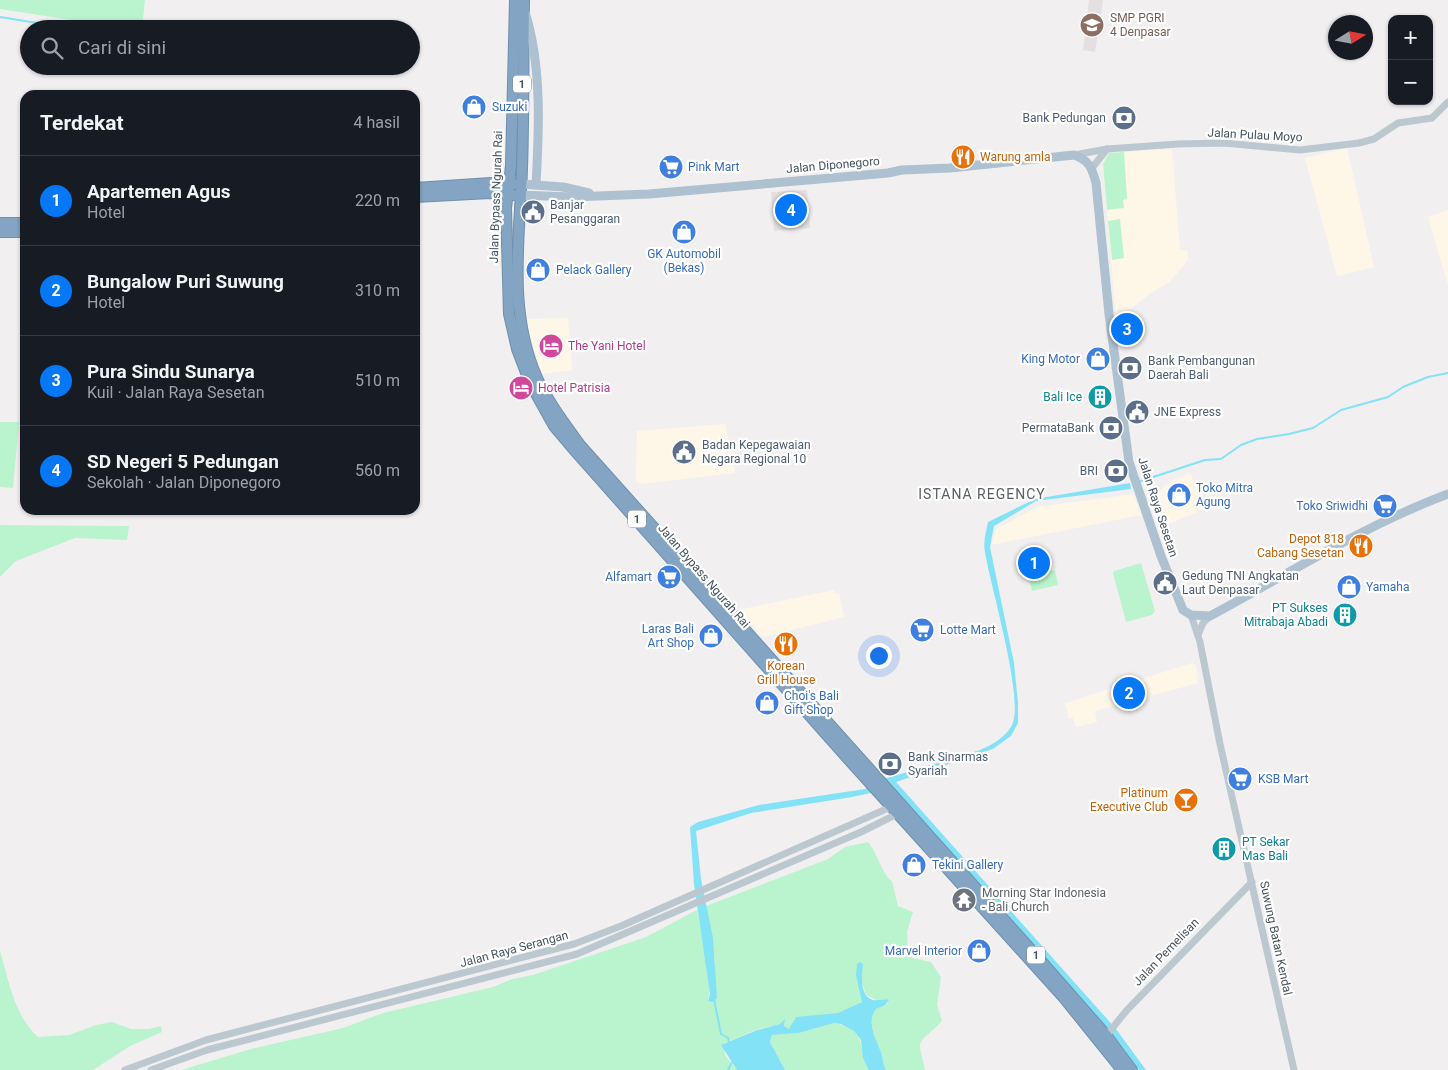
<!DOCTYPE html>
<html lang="id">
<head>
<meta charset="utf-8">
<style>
	:root { --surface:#171b24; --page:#20242c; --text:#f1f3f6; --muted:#9ea1a6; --line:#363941; --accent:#0678f5 }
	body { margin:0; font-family:Roboto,sans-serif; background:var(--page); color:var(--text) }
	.controls { position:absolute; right:15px; top:15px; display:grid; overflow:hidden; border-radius:10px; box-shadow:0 1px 4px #0004 }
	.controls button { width:45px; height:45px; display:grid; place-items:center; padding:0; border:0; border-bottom:1px solid var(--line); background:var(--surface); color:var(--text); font:25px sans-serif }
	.compass { position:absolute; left:1328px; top:15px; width:45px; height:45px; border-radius:50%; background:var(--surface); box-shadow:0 1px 4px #0004; rotate:79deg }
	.you { position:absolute; left:878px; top:655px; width:18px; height:18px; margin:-12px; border:4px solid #fff; border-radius:50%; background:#1a73e8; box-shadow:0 0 0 8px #1a73e833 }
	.badge { display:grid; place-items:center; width:32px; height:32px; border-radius:50%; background:var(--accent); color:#fff; font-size:16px; font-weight:700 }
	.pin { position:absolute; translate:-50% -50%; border:2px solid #fff; box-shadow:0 1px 5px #0006 }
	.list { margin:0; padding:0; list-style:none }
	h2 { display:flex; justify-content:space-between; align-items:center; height:65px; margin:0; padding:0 20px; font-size:21px }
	h2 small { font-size:16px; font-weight:400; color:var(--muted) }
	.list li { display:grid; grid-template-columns:32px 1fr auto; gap:15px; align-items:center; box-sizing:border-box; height:90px; padding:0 20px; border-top:1px solid var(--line) }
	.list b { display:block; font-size:19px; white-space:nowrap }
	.list p { margin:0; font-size:16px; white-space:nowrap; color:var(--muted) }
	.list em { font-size:16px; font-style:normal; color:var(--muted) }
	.icon { flex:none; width:28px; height:28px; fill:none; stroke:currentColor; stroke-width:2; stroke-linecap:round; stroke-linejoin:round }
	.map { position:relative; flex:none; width:1448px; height:1070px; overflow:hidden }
	.search { position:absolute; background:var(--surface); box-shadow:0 1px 4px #0004; left:20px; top:20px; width:400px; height:55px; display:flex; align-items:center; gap:12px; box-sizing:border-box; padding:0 18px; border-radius:28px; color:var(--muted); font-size:19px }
	.panel { position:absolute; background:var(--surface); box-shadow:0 1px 4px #0004; left:20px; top:90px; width:400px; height:425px; border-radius:15px }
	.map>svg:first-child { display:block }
</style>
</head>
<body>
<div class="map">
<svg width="1448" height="1070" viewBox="0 0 1448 1070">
	<rect width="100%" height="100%" fill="#f2eff0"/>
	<g fill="#fef7e8">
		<polygon points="1347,148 1374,267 1337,276 1305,158"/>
		<polygon points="1172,149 1180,250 1187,250 1188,260 1170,282 1152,292 1126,313 1116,317 1103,164 1109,153"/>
		<polygon points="1448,210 1448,285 1428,217"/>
		<polygon points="568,318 572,370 543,374 537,362 526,319"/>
		<polygon points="725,424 735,473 640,484 636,481 637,431"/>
		<polygon points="1190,473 1206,508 1159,528 1152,509 1162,505 1159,494 1161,489 1173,480"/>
		<polygon points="1134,494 1141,515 991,545 996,529 1038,507"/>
		<polygon points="834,590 835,594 839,593 844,617 763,637 738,610"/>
		<polygon points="1192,663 1196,665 1198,683 1095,711 1097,722 1076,727 1073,718 1069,719 1065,703"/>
	</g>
	<g fill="#e4e0e2">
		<polygon points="1089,0 1103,0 1095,52 1083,50"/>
		<polygon points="807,190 810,228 774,231 771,192"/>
	</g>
	<g fill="#baf4ce">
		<polygon points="0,0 145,0 142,29 130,29 0,9"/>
		<polygon points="1124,152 1127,199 1123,200 1124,208 1107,210 1103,164 1109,153"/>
		<polygon points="1120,219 1124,258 1112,260 1108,221"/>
		<polygon points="0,422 19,422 13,488 0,487"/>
		<polygon points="0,525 129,526 127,540 75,538 16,561 0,577"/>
		<polygon points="1141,563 1155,611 1152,615 1126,622 1113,573 1114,571"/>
		<polygon points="1055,570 1058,585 1032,591 1028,576"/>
		<path d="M 868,842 C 877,852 884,878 892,881 L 898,906 L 913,912 L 907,932 L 908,954 L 913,958 L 931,962 L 941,977 L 937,1005 L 942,1020 C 937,1029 921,1037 920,1045 C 920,1052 924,1062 925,1070 L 886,1070 C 883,1065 883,1060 882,1055 C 878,1041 865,1024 876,1009 L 888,1003 L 886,999 L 876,1000 L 866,995 L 861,979 L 862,969 L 857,964 L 862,1002 L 839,1013 L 794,1019 L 792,1026 L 789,1029 L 784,1026 L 785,1021 C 777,1027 767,1026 758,1029 C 747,1033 736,1039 724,1043 L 725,1055 L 737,1070 L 181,1070 L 251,1049 L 343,1028 L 383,1013 L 493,987 L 512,979 L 533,975 L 646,937 L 697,910 C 701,931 714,983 708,1000 L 713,1002 L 715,963 L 706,906 L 828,859 L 845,847 Z"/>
		<path d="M 0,951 C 9,981 14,1015 38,1037 L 69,1035 L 96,1025 L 112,1022 L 131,1029 L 149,1029 L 161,1026 L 162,1032 L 130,1046 L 93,1070 L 0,1070 Z"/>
		<path d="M 834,1023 C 869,1030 856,1047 870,1070 L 785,1070 L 770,1042 L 772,1035 L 799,1033 Z"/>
	</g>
	<g fill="#83e2f5">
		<path d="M 1130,483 L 1131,489 L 1036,501 L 994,526 L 990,547 L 1014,663 L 1018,703 L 1018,723 L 1011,736 L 993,749 L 896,782 L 1116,1029 L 1146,1070 L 1139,1070 L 1117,1040 L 889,784 L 871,793 L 852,797 L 751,813 L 696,831 L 701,879 L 713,938 L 717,998 L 713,1002 L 708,1001 L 710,994 L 694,884 L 690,827 L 698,822 L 759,805 L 865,789 L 884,779 L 980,750 C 992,745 1006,737 1012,725 C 1025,700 990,585 985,552 C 983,542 986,532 988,522 L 1035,499 Z"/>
		<path d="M 860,962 L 863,964 C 862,975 859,996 873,1000 C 879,1001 884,998 889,1000 L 885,1005 L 876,1009 C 865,1024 878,1041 882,1055 C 883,1060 883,1065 886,1070 L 869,1070 L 863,1058 L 861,1040 L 854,1031 L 841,1024 L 834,1023 L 799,1033 L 772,1035 L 770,1042 L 785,1070 L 737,1070 L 721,1045 L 757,1030 L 780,1024 L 785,1019 L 784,1026 L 789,1029 L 796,1017 L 838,1013 L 862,1002 L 856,975 L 857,964 Z"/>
	</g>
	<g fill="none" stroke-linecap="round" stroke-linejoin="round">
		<g stroke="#83e2f5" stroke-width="2">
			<polyline points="0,17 74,29"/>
			<polyline points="1138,482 1205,460 1221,459 1241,445 1257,439 1289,434 1313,428 1341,410 1388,397 1403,387 1428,377 1448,373"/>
			<polyline points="714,999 721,1034 728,1038 729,1043"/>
			<polyline points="728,1070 732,1062"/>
		</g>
		<defs>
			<g id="highway">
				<polyline points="515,0 511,166 506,208 509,314 517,349 530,383 554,426 576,452 849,760 1064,998 1122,1070"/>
				<path d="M 524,0 C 523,56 524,112 522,168 C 520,238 507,310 537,378 C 548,402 565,424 580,445 L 1042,962 L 1106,1035 L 1132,1070"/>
				<polyline points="415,188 491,183 514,184"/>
				<polyline points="415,197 490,193 514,195"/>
				<polyline points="0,223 25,223"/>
				<polyline points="0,232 25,232"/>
			</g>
		</defs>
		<use href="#highway" stroke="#6e90af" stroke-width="12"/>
		<g stroke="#bcc8d0" stroke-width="7">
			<polyline points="1074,155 1107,149 1178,144 1224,143 1300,150 1359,143 1374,139 1398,123 1432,118 1448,102"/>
			<polyline points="1092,168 1107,149"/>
			<polyline points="1191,615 1200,642 1220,744 1294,1070"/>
			<polyline points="1198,635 1203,623 1210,616"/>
			<polyline points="1105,1037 1127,1010 1252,882"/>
			<polyline points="125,1070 206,1040 574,944 621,926 893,806"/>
			<polyline points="151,1070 207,1050 577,954 861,832 899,813"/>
		</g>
		<g stroke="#adc1d1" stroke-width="9">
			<path d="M 526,15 C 542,69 539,130 536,185"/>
			<polyline points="521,184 563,187 589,193"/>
			<path d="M 520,195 L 572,197 L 649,194 L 888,173 L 902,170 L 950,168 L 1074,155 C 1089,160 1092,168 1096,183 L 1109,314 L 1129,462 L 1161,556 L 1183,610 L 1191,615 L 1210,616 C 1288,574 1365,525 1448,494"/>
		</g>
		<use href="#highway" stroke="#83a5c3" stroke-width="10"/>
	</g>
	<defs>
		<symbol id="school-disc" viewBox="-11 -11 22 22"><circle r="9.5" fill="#8d6e63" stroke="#fff"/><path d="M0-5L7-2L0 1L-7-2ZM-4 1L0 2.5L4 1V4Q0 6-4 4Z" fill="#fff"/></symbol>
		<symbol id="shop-disc" viewBox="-11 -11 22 22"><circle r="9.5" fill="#3f7fe0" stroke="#fff"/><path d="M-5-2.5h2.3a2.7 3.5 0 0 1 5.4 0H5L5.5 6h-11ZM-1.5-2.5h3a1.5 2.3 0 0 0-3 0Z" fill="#fff"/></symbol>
		<symbol id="bank-disc" viewBox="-11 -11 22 22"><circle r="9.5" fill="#5c6f8a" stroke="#fff"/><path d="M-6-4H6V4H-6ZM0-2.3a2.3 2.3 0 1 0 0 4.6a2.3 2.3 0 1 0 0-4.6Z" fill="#fff"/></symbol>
		<symbol id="restaurant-disc" viewBox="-11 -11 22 22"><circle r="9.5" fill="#e8710a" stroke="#fff"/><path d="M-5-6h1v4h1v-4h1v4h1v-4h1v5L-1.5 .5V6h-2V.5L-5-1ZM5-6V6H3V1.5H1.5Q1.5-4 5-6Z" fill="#fff"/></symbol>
		<symbol id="supermarket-disc" viewBox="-11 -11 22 22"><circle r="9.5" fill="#3f7fe0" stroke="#fff"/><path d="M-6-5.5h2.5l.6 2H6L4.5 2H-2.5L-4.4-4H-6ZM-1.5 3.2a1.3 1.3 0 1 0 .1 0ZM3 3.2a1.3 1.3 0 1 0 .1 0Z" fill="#fff"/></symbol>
		<symbol id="civic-disc" viewBox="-11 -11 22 22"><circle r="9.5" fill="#5c6f8a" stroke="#fff"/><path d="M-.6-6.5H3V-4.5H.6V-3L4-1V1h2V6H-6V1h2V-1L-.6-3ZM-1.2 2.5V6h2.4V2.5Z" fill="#fff"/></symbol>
		<symbol id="hotel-disc" viewBox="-11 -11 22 22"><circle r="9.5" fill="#d1479c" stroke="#fff"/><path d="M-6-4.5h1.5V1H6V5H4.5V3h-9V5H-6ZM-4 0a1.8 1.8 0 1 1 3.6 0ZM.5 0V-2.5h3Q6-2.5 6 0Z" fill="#fff"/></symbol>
		<symbol id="building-disc" viewBox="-11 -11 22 22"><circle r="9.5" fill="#0f9aa8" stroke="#fff"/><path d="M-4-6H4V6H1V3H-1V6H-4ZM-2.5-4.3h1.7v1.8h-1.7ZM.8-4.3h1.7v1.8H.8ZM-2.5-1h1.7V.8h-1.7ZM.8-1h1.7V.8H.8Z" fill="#fff"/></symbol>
		<symbol id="bar-disc" viewBox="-11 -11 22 22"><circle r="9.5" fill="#e8710a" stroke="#fff"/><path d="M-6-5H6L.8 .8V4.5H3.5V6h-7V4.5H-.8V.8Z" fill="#fff"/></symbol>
		<symbol id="temple-disc" viewBox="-11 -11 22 22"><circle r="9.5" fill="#6b7280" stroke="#fff"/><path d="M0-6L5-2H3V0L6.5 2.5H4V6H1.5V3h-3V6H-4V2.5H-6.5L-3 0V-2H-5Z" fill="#fff"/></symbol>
	</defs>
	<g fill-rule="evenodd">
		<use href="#school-disc" x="1078" y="11" width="28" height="28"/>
		<use href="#shop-disc" x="460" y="93" width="28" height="28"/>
		<use href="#bank-disc" x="1110" y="104" width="28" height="28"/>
		<use href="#restaurant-disc" x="949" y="143" width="28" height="28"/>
		<use href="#supermarket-disc" x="657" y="153" width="28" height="28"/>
		<use href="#civic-disc" x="519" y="198" width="28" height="28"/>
		<use href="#shop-disc" x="670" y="218" width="28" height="28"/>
		<use href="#shop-disc" x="524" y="256" width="28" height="28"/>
		<use href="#hotel-disc" x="537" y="332" width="28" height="28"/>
		<use href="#shop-disc" x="1084" y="345" width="28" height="28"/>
		<use href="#bank-disc" x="1116" y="354" width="28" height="28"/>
		<use href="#hotel-disc" x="507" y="374" width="28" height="28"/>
		<use href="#building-disc" x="1086" y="383" width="28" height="28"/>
		<use href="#civic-disc" x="1123" y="398" width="28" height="28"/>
		<use href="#bank-disc" x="1097" y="414" width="28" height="28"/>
		<use href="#civic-disc" x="670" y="438" width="28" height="28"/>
		<use href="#bank-disc" x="1102" y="457" width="28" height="28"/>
		<use href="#shop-disc" x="1165" y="481" width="28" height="28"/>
		<use href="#supermarket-disc" x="1371" y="492" width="28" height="28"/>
		<use href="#restaurant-disc" x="1347" y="532" width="28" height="28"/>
		<use href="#supermarket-disc" x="655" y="563" width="28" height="28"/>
		<use href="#civic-disc" x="1151" y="569" width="28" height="28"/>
		<use href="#shop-disc" x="1335" y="573" width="28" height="28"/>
		<use href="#building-disc" x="1331" y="601" width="28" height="28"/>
		<use href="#supermarket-disc" x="908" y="616" width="28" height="28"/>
		<use href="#shop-disc" x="697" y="622" width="28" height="28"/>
		<use href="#restaurant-disc" x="772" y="630" width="28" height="28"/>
		<use href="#shop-disc" x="753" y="689" width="28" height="28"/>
		<use href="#bank-disc" x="876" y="750" width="28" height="28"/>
		<use href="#supermarket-disc" x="1226" y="765" width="28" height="28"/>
		<use href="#bar-disc" x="1172" y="786" width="28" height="28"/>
		<use href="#building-disc" x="1210" y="835" width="28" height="28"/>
		<use href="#shop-disc" x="900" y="851" width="28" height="28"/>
		<use href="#temple-disc" x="950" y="886" width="28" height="28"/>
		<use href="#shop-disc" x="965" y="937" width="28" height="28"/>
	</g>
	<g text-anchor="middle" stroke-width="4.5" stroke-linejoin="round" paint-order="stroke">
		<g fill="#fff" stroke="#7e878f" stroke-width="1">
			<rect x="513" y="75.5" width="18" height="17" rx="4"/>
			<rect x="628" y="510.5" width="18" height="17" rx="4"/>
			<rect x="1027" y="946.5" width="18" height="17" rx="4"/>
		</g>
		<g font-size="11" font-weight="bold" fill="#46545f">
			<text x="522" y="88">1</text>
			<text x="637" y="523">1</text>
			<text x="1036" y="959">1</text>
		</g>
		<g font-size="12" fill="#785e54" stroke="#fff" text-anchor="start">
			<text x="1110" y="22">SMP PGRI<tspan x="1110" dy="14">4 Denpasar</tspan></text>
		</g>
		<g font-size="12" fill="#366cbe" stroke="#fff" text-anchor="start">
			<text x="492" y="111">Suzuki</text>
			<text x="688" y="171">Pink Mart</text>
			<text x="684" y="258" text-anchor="middle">GK Automobil<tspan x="684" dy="14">(Bekas)</tspan></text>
			<text x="556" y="274">Pelack Gallery</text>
			<text x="1080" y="363" text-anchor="end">King Motor</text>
			<text x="1196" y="492">Toko Mitra<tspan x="1196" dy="14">Agung</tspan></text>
			<text x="1368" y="510" text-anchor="end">Toko Sriwidhi</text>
			<text x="652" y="581" text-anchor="end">Alfamart</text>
			<text x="1366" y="591">Yamaha</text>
			<text x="694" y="633" text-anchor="end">Laras Bali<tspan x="694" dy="14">Art Shop</tspan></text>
			<text x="940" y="634">Lotte Mart</text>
			<text x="784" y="700">Choi's Bali<tspan x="784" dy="14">Gift Shop</tspan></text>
			<text x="1258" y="783">KSB Mart</text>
			<text x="932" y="869">Tekini Gallery</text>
			<text x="962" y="955" text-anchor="end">Marvel Interior</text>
		</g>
		<g font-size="12" fill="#4e5e75" stroke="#fff" text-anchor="start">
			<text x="1106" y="122" text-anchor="end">Bank Pedungan</text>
			<text x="550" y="209">Banjar<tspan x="550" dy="14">Pesanggaran</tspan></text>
			<text x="1148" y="365">Bank Pembangunan<tspan x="1148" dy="14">Daerah Bali</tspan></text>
			<text x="1154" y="416">JNE Express</text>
			<text x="1094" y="432" text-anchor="end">PermataBank</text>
			<text x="702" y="449">Badan Kepegawaian<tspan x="702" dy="14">Negara Regional 10</tspan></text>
			<text x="1098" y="475" text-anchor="end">BRI</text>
			<text x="1182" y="580">Gedung TNI Angkatan<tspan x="1182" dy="14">Laut Denpasar</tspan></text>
			<text x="908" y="761">Bank Sinarmas<tspan x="908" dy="14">Syariah</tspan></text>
		</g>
		<g font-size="12" fill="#46545f" stroke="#fff">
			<text transform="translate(1255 135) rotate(3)" y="4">Jalan Pulau Moyo</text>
			<text transform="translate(833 165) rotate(-5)" y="4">Jalan Diponegoro</text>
			<text transform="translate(496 197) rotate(-88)" y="4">Jalan Bypass Ngurah Rai</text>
			<text transform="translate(1158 507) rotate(72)" y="4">Jalan Raya Sesetan</text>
			<text transform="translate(704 576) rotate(49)" y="4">Jalan Bypass Ngurah Rai</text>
			<text transform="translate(1276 938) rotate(78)" y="4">Suwung Batan Kendal</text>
			<text transform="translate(514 949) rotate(-15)" y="4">Jalan Raya Serangan</text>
			<text transform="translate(1166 952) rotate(-46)" y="4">Jalan Pemelisan</text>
		</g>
		<g font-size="12" fill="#c56008" stroke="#fff" text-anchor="end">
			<text x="980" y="161" text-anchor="start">Warung amla</text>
			<text x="1344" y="543">Depot 818<tspan x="1344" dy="14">Cabang Sesetan</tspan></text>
			<text x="786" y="670" text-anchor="middle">Korean<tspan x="786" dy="14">Grill House</tspan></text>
			<text x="1168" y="797">Platinum<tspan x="1168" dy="14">Executive Club</tspan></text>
		</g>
		<g font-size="12" fill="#b23c85" stroke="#fff" text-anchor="start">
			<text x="568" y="350">The Yani Hotel</text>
			<text x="538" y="392">Hotel Patrisia</text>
		</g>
		<g font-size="12" fill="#0d838f" stroke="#fff" text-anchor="end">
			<text x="1082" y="401">Bali Ice</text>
			<text x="1328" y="612">PT Sukses<tspan x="1328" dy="14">Mitrabaja Abadi</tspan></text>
			<text x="1242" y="846" text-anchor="start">PT Sekar<tspan x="1242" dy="14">Mas Bali</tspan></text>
		</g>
		<g font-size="12" fill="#5b616d" stroke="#fff" text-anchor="start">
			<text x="982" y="897">Morning Star Indonesia<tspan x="982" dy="14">- Bali Church</tspan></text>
		</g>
		<g font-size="14" letter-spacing="1" fill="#5b6066" stroke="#fff">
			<text x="982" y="499">ISTANA REGENCY</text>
		</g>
	</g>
</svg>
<div class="controls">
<button>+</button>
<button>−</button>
</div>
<svg class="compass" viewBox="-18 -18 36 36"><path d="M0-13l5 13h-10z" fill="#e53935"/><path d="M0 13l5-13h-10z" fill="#9ea1a6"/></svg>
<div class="you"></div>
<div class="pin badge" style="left:1034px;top:563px">1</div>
<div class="pin badge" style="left:1129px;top:693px">2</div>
<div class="pin badge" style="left:1127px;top:329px">3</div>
<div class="pin badge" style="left:791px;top:210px">4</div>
<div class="search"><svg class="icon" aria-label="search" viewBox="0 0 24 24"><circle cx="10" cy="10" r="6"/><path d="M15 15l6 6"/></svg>Cari di sini</div>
<section class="panel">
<h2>Terdekat<small>4 hasil</small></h2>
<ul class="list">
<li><span class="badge">1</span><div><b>Apartemen Agus</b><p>Hotel</p></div><em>220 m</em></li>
<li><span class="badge">2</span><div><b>Bungalow Puri Suwung</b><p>Hotel</p></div><em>310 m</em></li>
<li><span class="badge">3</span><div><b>Pura Sindu Sunarya</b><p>Kuil · Jalan Raya Sesetan</p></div><em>510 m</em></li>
<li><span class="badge">4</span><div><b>SD Negeri 5 Pedungan</b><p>Sekolah · Jalan Diponegoro</p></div><em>560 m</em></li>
</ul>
</section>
</div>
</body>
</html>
